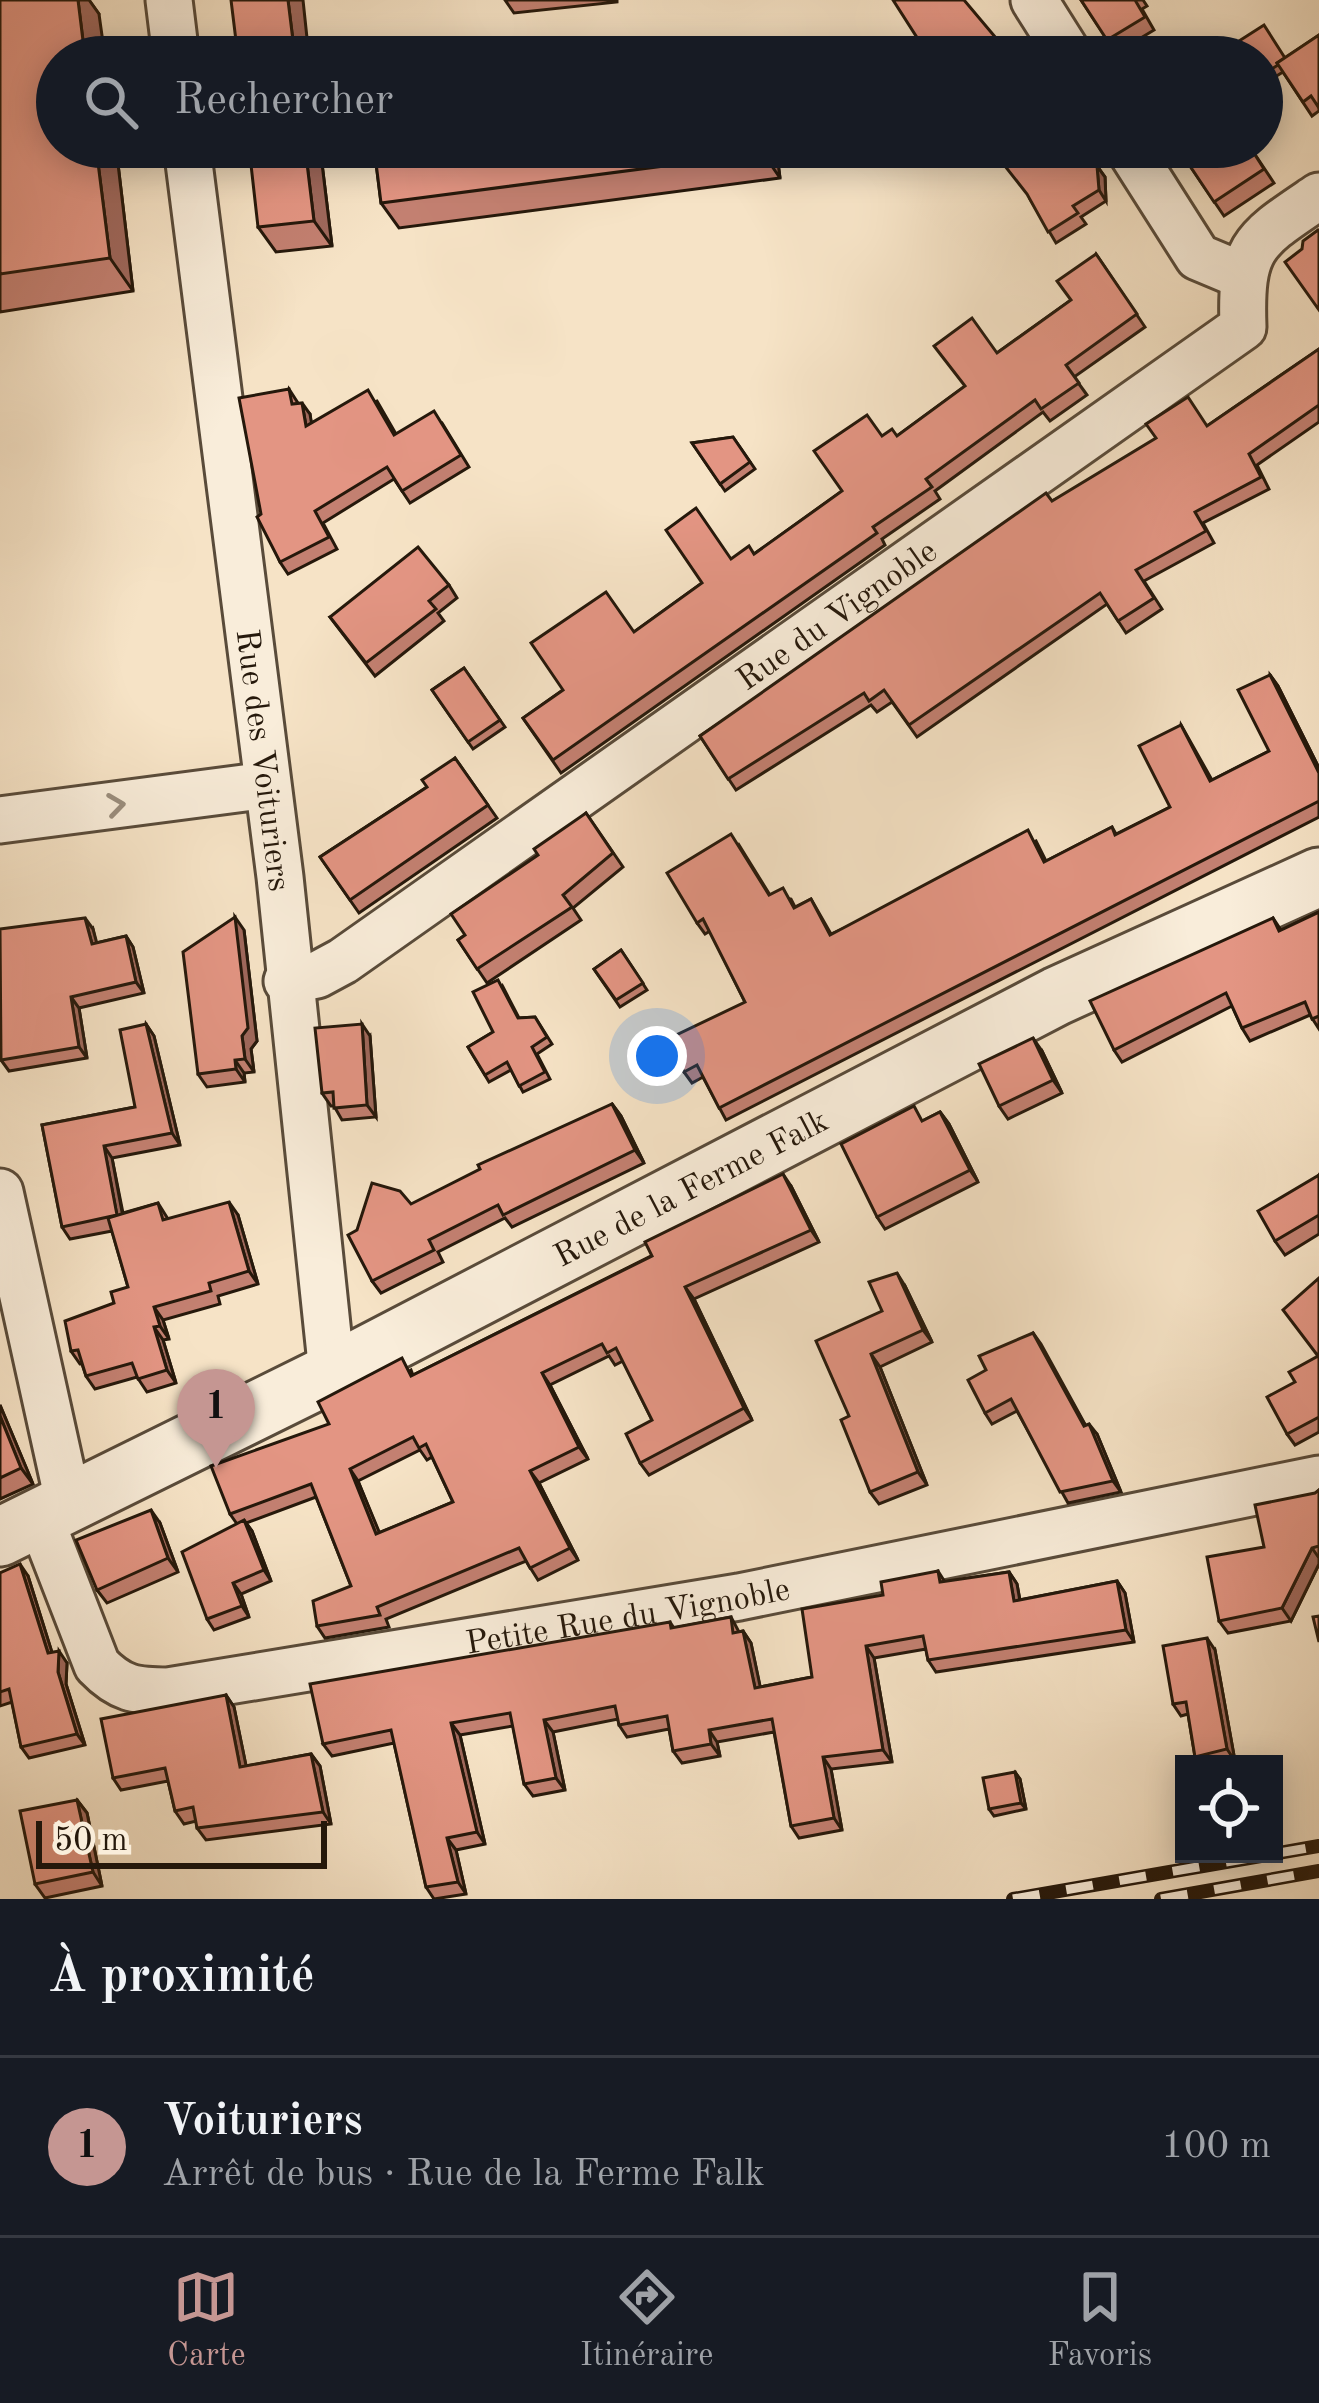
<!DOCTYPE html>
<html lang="fr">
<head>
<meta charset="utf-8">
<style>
	:root { --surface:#171b24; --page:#20242c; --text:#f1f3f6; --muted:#9ea1a6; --line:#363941; --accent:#c59692 }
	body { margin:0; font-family:"Old Standard TT",serif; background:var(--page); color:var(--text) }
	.controls { position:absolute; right:36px; bottom:36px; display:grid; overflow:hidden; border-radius:0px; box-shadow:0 6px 30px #0003 }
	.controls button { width:108px; height:108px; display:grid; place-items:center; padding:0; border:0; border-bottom:3px solid var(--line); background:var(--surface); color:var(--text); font:60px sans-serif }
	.scale { position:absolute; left:36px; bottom:30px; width:291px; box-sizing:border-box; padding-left:12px; border:6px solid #25180b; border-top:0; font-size:33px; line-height:42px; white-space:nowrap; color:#25180b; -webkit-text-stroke:9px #f9edda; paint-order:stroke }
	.you { position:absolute; left:657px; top:1056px; width:42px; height:42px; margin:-30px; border:9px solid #fff; border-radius:50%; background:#1a73e8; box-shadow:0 0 0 18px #1a73e833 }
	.badge { display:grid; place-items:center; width:78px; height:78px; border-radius:50%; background:var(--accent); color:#111; font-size:39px; font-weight:700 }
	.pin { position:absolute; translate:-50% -99px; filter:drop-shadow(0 3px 6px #0008) }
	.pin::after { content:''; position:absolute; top:63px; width:42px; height:36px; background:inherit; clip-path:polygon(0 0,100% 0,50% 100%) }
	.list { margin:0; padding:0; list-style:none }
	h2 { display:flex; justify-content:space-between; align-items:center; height:156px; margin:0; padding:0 48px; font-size:51px }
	h2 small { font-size:39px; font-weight:400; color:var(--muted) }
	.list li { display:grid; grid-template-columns:78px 1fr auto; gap:36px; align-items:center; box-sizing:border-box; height:180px; padding:0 48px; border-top:3px solid var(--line) }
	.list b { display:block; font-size:45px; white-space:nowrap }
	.list p { margin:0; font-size:39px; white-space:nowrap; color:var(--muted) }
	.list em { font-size:39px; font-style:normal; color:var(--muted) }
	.icon { flex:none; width:66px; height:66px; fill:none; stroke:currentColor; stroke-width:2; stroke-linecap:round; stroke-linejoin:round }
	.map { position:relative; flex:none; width:1319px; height:1899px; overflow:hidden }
	.search { position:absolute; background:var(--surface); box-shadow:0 6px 30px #0003; left:36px; right:36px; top:36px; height:132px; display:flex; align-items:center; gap:30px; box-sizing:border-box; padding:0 42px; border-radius:66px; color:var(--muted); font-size:45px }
	.sheet { height:336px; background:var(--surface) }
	nav { display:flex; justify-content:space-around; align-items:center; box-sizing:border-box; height:168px; border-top:3px solid var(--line); background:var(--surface); font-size:33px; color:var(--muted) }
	nav a { display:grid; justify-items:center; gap:6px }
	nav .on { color:var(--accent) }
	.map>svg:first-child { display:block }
</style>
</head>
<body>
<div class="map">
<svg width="1319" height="1899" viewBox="0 0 1319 1899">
	<rect width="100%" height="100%" fill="#f6e3c6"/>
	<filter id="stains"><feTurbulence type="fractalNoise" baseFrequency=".00167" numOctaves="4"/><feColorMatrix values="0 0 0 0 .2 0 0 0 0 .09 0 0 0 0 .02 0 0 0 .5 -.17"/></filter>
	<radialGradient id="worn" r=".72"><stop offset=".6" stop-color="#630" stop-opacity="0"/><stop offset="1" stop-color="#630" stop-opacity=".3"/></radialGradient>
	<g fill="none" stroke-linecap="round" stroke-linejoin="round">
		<defs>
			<g id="minor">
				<polyline points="169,0 176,57"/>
				<polyline points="1034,0 1070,57"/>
				<path id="s1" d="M 187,147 L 280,877 L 332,1373"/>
				<polyline points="1128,147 1198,257 1241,275"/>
				<polyline points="0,820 267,785"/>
				<path id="s2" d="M 287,981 L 317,975 L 343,961 L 1243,327 C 1240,245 1254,240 1319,196"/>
				<polyline points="0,1192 69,1505"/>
				<path id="s3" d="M 40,1518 L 97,1665 C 120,1689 135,1691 168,1691 L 739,1597 L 1319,1479"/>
			</g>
			<g id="tertiary">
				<path id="s4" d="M 0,1537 L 332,1373 L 1057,996 L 1319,877"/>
			</g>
		</defs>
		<use href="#minor" stroke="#594b3a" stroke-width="51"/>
		<use href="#tertiary" stroke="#594b3a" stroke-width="63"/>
		<use href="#minor" stroke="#f9edda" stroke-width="45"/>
		<use href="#tertiary" stroke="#f9edda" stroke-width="57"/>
		<defs>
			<g id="rail">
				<polyline points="1013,1899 1319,1846"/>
				<polyline points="1161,1899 1319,1871"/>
			</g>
		</defs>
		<use href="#rail" stroke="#25180b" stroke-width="14"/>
		<use href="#rail" stroke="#f9edda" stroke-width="9" stroke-dasharray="27" stroke-linecap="butt"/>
	</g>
	<g fill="#c38071" stroke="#25180b" stroke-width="3" fill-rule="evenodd">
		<polygon points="0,0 89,0 99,14 57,147 116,147 133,291 0,312"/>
		<polygon points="505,0 617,0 617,2 514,13"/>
		<polygon points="1081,0 1143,0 1147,6 1142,9 1154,30 1116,53"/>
		<polygon points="1319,35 1319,111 1312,116 1283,72 1262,85 1262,57 1285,58"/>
		<polygon points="320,147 332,246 276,252 258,227"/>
		<polygon points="374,147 776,147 780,178 399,228 381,203"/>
		<polygon points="1250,147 1274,183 1224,216 1186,160"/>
		<polygon points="1081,164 1097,166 1105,177 1106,201 1081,217 1086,224 1056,243 1030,199"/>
		<polygon points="1096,254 1145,327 1074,377 1087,395 1050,421 1043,412 935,491 940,499 882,539 885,545 561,773 523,718 563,690 634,632 702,583 731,559 754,554 842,491 882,436 897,436 964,387 997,353 1071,300"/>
		<polygon points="1319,349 1319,422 1257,465 1269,489 1203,523 1214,543 1144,581 1162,609 1126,633 1107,604 917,737 892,702 877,712 871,705 736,790 700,736 1052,501 1207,426"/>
		<polygon points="289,389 298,403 310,414 311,423 377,401 396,434 442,423 469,467 410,503 394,479 323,523 337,549 288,574 280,562 261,514"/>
		<polygon points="733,437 755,469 725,491 692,443"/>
		<polygon points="449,585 457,598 438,613 444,621 375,676 330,617"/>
		<polygon points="464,668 505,727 473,749 432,690"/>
		<polygon points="1270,675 1278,686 1319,768 1319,817 726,1120 703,1077 692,1083 684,1072 745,1002 710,931 705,934 697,923 739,845 770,895 791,899 795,907 811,899 831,934 1036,841 1046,861 1112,827 1116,834 1170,807 1181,725 1212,780 1269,751"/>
		<polygon points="455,758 497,818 359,913 320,857 427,787"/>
		<polygon points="586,813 623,867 573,908 581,920 487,983 458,940 465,935 538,855"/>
		<polygon points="1319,912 1319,1029 1310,1015 1250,1041 1242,1028 1232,1006 1122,1062 1114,1050 1273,918 1281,930"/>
		<polygon points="93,929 96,943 126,936 133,947 144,993 79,1008 87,1058 9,1071 1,1060"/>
		<polygon points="244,930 257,1041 251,1049 254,1072 244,1073 245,1082 207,1087 198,1074"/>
		<polygon points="621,950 647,990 620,1007 594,969"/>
		<polygon points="503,987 519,1018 535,1017 552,1044 537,1054 550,1079 523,1092 511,1070 489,1082 468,1047 493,1032"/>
		<polygon points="146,1024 154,1036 180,1145 112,1158 123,1213 158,1203 168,1219 238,1215 258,1284 218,1296 220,1304 163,1320 169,1339 163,1340 176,1383 147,1392 137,1377 95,1389 86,1376 82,1364 80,1364 71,1351 128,1287 112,1231 70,1239 62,1227 42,1125 135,1107"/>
		<polygon points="370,1036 376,1117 342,1120 334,1106 331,1106 322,1093"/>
		<polygon points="1042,1051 1062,1093 1008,1119 999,1106"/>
		<polygon points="612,1104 621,1116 644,1163 512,1227 505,1218 438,1252 443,1262 381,1293 372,1281"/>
		<polygon points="940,1112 949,1124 978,1182 885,1229 877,1217 924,1120"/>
		<polygon points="1319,1175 1319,1234 1285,1255 1275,1241"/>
		<path d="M 791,1186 L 819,1242 L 694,1299 L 752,1420 L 649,1475 L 640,1463 L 652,1420 L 623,1361 L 615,1365 L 609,1356 L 550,1385 L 588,1459 L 539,1483 L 578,1560 L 538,1580 L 526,1561 L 386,1619 L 389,1627 L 325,1638 L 317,1626 L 351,1586 L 316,1497 L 246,1523 L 252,1531 L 271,1581 L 241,1594 L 249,1617 L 214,1630 L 207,1619 L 237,1524 L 230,1514 L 329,1424 L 411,1370 L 413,1375 ZM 420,1450 L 427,1460 L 432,1457 L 453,1502 L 379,1533 L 358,1481 Z"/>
		<polygon points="1319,1278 1319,1432 1295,1445 1287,1434 1295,1382 1318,1356"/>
		<polygon points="905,1286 932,1342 880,1367 927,1485 879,1504 870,1492 849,1416 882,1311"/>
		<polygon points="1033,1333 1085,1425 1097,1434 1121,1492 1068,1503 1017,1411 992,1424 985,1413 986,1370"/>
		<polygon points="0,1405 33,1484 0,1499"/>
		<polygon points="1319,1490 1319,1564 1291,1621 1228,1633 1219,1621 1264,1547"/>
		<polygon points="160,1523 178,1572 107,1603 97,1590"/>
		<polygon points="938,1571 945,1582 1009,1572 1017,1584 1020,1600 1117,1581 1125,1593 1134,1642 936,1672 928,1660 926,1649 874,1658 892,1762 831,1769 842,1830 799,1838 791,1826 774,1732 717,1742 720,1756 682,1763 673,1751 669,1729 627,1737 619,1725 618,1719 553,1732 565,1790 533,1796 524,1784 513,1726 460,1735 485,1844 456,1850 466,1894 434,1899 426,1887 394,1743 332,1756 323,1744 670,1622 674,1628 731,1617 739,1632 743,1631 751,1643 760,1687 812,1677 883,1595"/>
		<polygon points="0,1573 28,1576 52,1653 67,1663 66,1684 85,1745 29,1758 21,1747 12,1702 0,1706"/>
		<polygon points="1215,1650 1235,1761 1221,1764 1200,1764 1195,1757 1188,1714 1181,1716 1173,1704"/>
		<polygon points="226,1695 234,1707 246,1766 311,1754 320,1766 331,1824 206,1840 197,1828 196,1821 184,1824 175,1811 168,1781 121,1790 113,1778"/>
		<polygon points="1015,1772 1020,1779 1026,1809 994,1816 989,1809"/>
		<polygon points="77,1800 87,1813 102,1886 45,1898 35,1884"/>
	</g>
	<g fill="#9f685c" stroke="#25180b" stroke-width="3">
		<polygon points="78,0 89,0 99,14 105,57 85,57"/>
		<polygon points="288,0 303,0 309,57 295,57"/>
		<polygon points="96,147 116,147 133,291 110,258"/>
		<polygon points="305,147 320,147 332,246 314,221"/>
		<polygon points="762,147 776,147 780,178 763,153"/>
		<polygon points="1097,166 1105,177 1106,201 1099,190"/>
		<polygon points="302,403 310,414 314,438 306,426"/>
		<polygon points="1270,675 1278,686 1319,768 1319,773"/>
		<polygon points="235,917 244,930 257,1041 251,1049 254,1072 245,1059 242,1036"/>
		<polygon points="85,918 93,929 100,955 92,944"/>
		<polygon points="126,936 133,947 144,993 136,982"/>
		<polygon points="71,997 79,1008 87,1058 79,1047"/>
		<polygon points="146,1024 154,1036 180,1145 172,1133"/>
		<polygon points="362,1024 370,1036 376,1117 367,1105"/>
		<polygon points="1033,1038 1042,1051 1062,1093 1053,1080"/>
		<polygon points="235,1060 244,1073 245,1082 236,1069"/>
		<polygon points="612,1104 621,1116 644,1163 635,1150"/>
		<polygon points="940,1112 949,1124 978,1182 970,1170"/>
		<polygon points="104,1146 112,1158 125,1228 117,1216"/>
		<polygon points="783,1174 791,1186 819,1242 811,1230"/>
		<polygon points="229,1202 238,1215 258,1284 249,1271"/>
		<polygon points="897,1273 905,1286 932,1342 923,1330"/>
		<polygon points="685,1287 694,1299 752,1420 744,1408"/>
		<polygon points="154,1307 163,1320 169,1339 160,1326"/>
		<polygon points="154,1327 163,1340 176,1383 167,1370"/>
		<polygon points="1033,1333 1041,1344 1092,1437 1084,1426"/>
		<polygon points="871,1354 880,1367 927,1485 918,1472"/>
		<polygon points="542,1373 550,1385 588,1459 579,1447"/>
		<polygon points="0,1405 33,1484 21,1468 0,1416"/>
		<polygon points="1089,1424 1097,1434 1121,1492 1113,1481"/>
		<polygon points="350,1469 358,1481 385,1546 376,1534"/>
		<polygon points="530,1471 539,1483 578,1560 570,1548"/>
		<polygon points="151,1510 160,1523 178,1572 168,1558"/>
		<polygon points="244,1520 252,1531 271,1581 264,1570"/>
		<polygon points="1312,1548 1319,1558 1319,1564 1291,1621 1282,1608"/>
		<polygon points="20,1564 28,1576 56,1665 48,1653"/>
		<polygon points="1009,1572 1017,1584 1022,1613 1014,1601"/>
		<polygon points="1117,1581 1125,1593 1134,1642 1126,1630"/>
		<polygon points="233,1583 241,1594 249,1617 242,1606"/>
		<polygon points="743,1631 751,1643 763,1700 755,1688"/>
		<polygon points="1207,1638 1215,1650 1235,1761 1227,1749"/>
		<polygon points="866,1646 874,1658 892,1762 883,1750"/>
		<polygon points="59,1651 67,1663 66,1684 85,1745 77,1734 58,1672"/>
		<polygon points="226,1695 234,1707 249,1780 240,1767"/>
		<polygon points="544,1720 553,1732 565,1790 556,1778"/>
		<polygon points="451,1723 460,1735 485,1844 477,1832"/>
		<polygon points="709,1730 717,1742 720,1756 711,1744"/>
		<polygon points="311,1754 320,1766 331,1824 323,1812"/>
		<polygon points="823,1757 831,1769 842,1830 834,1818"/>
		<polygon points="1015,1772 1020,1779 1026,1809 1021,1803"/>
		<polygon points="77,1800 87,1813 102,1886 93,1872"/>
		<polygon points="447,1838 456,1850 466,1894 458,1882"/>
	</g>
	<g fill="#e39583" stroke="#25180b" stroke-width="3" fill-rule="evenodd">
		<polygon points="0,0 78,0 85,57 57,57 57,147 96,147 110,258 0,274"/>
		<polygon points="231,0 288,0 295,57 238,57"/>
		<polygon points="893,0 964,0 1012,57 918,57 915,53 923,47"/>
		<polygon points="1081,0 1135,0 1145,17 1107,40"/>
		<polygon points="1264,25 1285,58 1277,63 1278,65 1262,75 1262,57 1214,57"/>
		<polygon points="1319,35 1319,108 1311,96 1303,102 1277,63"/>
		<polygon points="249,147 305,147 314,221 258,227"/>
		<polygon points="374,147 762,147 763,153 381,203"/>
		<polygon points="990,147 1070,147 1080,164 1097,166 1099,190 1073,206 1078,213 1048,232 1027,194"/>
		<polygon points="1207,147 1250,147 1264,169 1214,202 1186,160"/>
		<polygon points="1318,230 1319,231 1319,310 1285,262 1302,249 1303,241"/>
		<polygon points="1096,254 1137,314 1066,365 1079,383 1041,409 1035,400 926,479 932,487 873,527 877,533 553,760 523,718 563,690 531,643 606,592 634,632 702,583 666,530 696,508 731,559 749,546 754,554 842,491 814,451 867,415 882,436 892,429 897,436 965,386 934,346 972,318 997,353 1071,300 1057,281"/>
		<polygon points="1319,349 1319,405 1249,454 1261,477 1195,512 1206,531 1136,570 1154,598 1118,621 1100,593 909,725 884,690 869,701 864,693 728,779 700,736 1046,493 1052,501 1156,438 1146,424 1188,397 1207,426"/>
		<polygon points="289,389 292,404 302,403 306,426 368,390 394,435 434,411 461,455 402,491 387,467 315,511 329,537 280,562 257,517 261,514 239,398"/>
		<polygon points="733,437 750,462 720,484 692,443"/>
		<polygon points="418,547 449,585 429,601 436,609 366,663 330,617"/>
		<polygon points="464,668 500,720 468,742 432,690"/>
		<polygon points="1270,675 1319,773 1319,801 719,1108 697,1065 684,1072 668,1039 745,1002 703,919 697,923 667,873 731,834 769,895 783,888 794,908 811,899 830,935 1028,830 1044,862 1112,827 1115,835 1170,807 1139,746 1181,725 1210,781 1269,751 1238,690"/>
		<polygon points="455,758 488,805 350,900 320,857 427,787 422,780"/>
		<polygon points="586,813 613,853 563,895 572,907 477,969 458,940 465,935 451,914 538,855 534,849"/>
		<polygon points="1319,912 1319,1016 1312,1019 1305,1002 1242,1028 1226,993 1114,1050 1090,1001 1273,918 1279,931"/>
		<polygon points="235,917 248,1028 242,1036 245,1059 235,1060 236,1069 198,1074 183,952"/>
		<polygon points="85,918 92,944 126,936 136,982 71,997 79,1047 1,1060 0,929"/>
		<polygon points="621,950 643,983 616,1000 594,969"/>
		<polygon points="498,980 518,1018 535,1017 547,1037 532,1047 545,1072 519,1086 507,1062 485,1075 468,1047 493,1032 473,992"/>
		<polygon points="146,1024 172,1133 104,1146 117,1215 62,1227 42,1125 135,1107 120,1030"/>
		<polygon points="362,1024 367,1105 334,1108 333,1092 322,1093 315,1028"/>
		<polygon points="1033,1038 1053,1080 999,1106 979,1064"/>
		<polygon points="612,1104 635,1150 503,1215 498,1205 429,1240 434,1250 372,1281 348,1235 357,1230 372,1183 400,1191 411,1204 480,1169 478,1165"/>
		<polygon points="914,1106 922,1121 940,1112 970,1170 877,1217 841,1144"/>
		<path d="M 783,1174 L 811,1230 L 685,1287 L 744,1408 L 640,1463 L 626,1434 L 652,1420 L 616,1348 L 607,1353 L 602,1344 L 542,1373 L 579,1447 L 530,1471 L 570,1548 L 530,1568 L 519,1548 L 377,1607 L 380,1615 L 317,1626 L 313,1601 L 351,1586 L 311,1484 L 230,1514 L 211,1466 L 329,1424 L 318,1402 L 402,1358 L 411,1376 L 652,1256 L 645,1242 ZM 413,1437 L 419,1448 L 426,1444 L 453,1502 L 376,1534 L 350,1469 Z"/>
		<polygon points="1319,1175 1319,1215 1275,1241 1258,1211"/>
		<polygon points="229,1202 249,1271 209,1283 211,1291 154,1307 160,1326 154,1327 167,1370 138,1379 132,1363 86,1376 78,1350 71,1351 65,1321 114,1303 111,1292 128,1287 108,1218 158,1203 163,1220"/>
		<polygon points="897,1273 923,1330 871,1354 918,1472 870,1492 841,1420 849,1416 816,1341 882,1311 869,1282"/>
		<polygon points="1319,1278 1319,1417 1287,1434 1267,1397 1295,1382 1289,1372 1318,1356 1283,1310"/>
		<polygon points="1033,1333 1084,1426 1089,1424 1113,1481 1060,1492 1011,1399 985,1413 968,1380 986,1370 979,1356"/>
		<polygon points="0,1416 21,1468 0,1478"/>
		<polygon points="1319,1490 1319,1546 1312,1548 1282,1608 1219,1621 1207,1557 1264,1547 1255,1505 1315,1493"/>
		<polygon points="151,1510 168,1558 97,1590 76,1540"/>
		<polygon points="244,1520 264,1570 233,1583 242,1606 207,1619 182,1552"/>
		<polygon points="20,1564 48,1653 59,1651 58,1672 77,1734 21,1747 9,1689 0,1692 0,1573"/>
		<polygon points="938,1571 940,1582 1009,1572 1014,1601 1117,1581 1126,1630 928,1660 923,1636 866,1646 883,1750 823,1757 834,1818 791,1826 772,1719 709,1730 711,1744 673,1751 667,1716 619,1725 615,1706 544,1720 556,1778 524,1784 510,1713 451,1723 477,1832 447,1838 458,1882 426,1887 391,1730 323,1744 310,1684 670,1622 671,1628 731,1617 733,1633 743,1631 755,1688 812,1677 802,1609 883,1595 881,1582"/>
		<polygon points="1319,1616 1319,1642 1313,1617"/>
		<polygon points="1207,1638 1227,1749 1195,1757 1186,1702 1173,1704 1163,1646"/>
		<polygon points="226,1695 240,1767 311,1754 323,1812 197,1828 193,1807 175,1811 165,1768 113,1778 101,1719"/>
		<polygon points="1015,1772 1021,1803 989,1809 983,1778"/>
		<polygon points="77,1800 93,1872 35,1884 20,1811"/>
	</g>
	<defs><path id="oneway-chevron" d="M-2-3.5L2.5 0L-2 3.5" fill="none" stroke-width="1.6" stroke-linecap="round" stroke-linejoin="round" transform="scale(3)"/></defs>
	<use stroke="#9a8d7d" href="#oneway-chevron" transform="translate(116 805) rotate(-8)"/>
	<g text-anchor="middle" stroke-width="10" stroke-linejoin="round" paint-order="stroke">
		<g font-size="33" fill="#25180b" stroke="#f9edda">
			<text dy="12" stroke="none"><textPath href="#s2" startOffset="663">Rue du Vignoble</textPath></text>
			<text dy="12" stroke="none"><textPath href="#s1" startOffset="618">Rue des Voituriers</textPath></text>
			<text dy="12" stroke="none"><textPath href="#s4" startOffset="774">Rue de la Ferme Falk</textPath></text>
			<text dy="12" stroke="none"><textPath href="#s3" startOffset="702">Petite Rue du Vignoble</textPath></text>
		</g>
	</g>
	<rect width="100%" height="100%" filter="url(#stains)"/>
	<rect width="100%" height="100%" fill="url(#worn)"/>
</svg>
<div class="controls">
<button><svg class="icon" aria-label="locate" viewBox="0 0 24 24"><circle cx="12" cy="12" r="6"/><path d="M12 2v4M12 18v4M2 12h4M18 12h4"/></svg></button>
</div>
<div class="scale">50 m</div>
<div class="you"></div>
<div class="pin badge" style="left:216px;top:1468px">1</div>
<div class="search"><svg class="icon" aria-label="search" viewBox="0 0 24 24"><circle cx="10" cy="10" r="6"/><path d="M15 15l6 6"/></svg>Rechercher</div>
</div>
<section class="sheet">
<h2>À proximité<small></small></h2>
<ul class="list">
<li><span class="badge">1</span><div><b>Voituriers</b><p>Arrêt de bus · Rue de la Ferme Falk</p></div><em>100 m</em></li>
</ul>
</section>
<nav>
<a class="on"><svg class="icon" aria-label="map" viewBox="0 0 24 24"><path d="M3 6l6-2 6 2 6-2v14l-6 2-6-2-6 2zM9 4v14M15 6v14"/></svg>Carte</a>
<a><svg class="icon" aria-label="directions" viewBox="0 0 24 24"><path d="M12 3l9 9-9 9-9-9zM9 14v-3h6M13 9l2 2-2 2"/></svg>Itinéraire</a>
<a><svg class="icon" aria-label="saved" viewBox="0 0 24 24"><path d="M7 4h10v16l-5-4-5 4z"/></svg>Favoris</a>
</nav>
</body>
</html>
